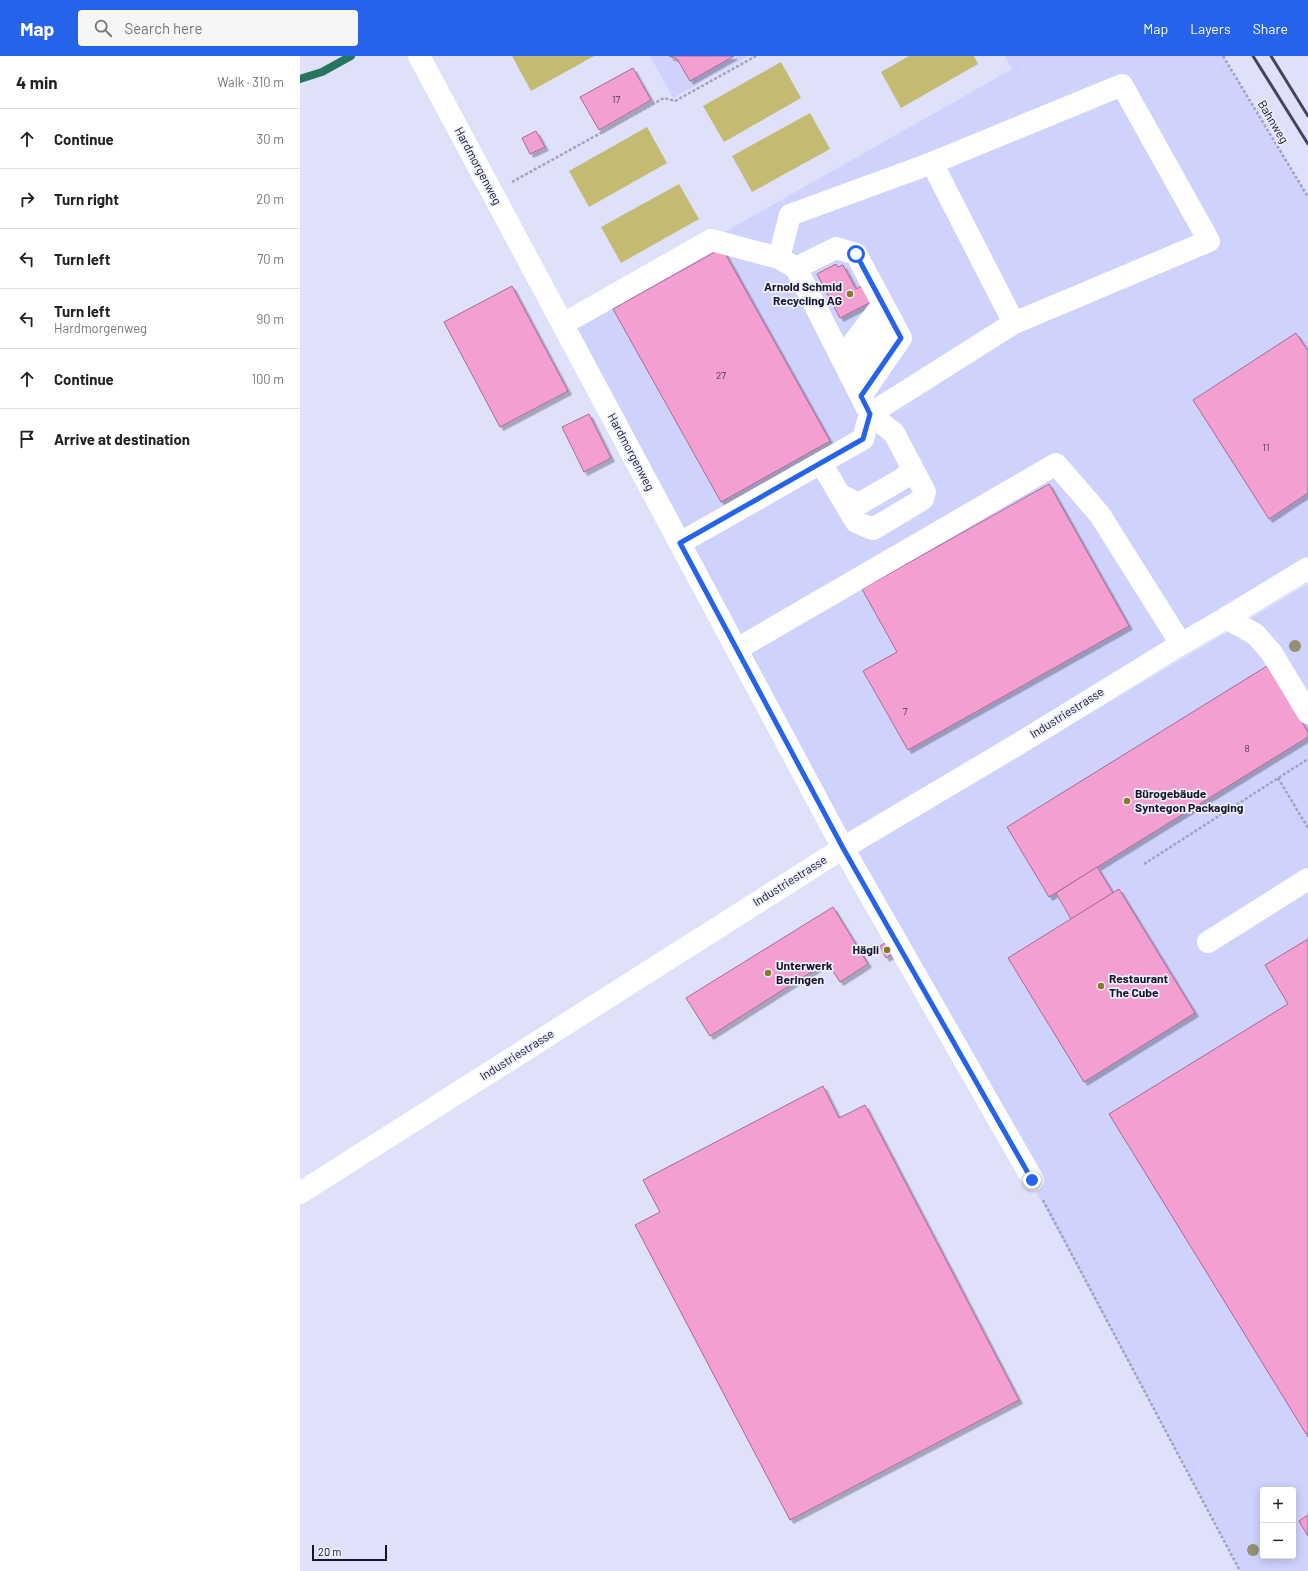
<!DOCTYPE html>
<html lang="en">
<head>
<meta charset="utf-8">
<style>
	:root { --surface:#fff; --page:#f6f6f6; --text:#222; --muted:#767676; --line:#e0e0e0; --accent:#2563eb }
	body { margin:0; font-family:Barlow,sans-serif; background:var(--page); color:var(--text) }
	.controls { position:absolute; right:12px; bottom:12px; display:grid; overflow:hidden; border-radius:4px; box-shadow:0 2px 10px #0003 }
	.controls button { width:36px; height:36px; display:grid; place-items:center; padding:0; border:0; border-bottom:1px solid var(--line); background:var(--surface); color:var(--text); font:20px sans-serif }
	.scale { position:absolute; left:12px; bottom:10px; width:75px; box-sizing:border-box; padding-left:4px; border:2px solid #15142b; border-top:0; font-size:11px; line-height:14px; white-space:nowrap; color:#15142b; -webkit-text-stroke:3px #eeeffc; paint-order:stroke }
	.stop { position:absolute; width:12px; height:12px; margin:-9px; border:3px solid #2563eb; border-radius:50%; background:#fff }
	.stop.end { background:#2563eb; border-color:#fff; box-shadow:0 1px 4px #0008 }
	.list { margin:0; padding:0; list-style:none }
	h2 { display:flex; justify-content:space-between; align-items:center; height:52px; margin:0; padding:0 16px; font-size:17px }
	h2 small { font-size:13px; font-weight:400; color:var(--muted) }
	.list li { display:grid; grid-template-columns:26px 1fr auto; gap:12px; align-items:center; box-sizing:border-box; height:60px; padding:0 16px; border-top:1px solid var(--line) }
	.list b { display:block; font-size:15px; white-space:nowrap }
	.list p { margin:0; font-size:13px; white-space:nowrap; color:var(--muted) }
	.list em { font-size:13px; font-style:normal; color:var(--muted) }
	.icon { flex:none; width:22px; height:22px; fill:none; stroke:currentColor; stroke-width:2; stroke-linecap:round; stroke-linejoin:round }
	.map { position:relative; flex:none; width:1008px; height:1515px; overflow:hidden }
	header { display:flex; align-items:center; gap:24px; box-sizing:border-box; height:56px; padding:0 20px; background:var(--accent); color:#fff }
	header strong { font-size:19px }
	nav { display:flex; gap:22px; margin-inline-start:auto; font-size:14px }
	.search { width:280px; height:36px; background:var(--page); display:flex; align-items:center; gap:10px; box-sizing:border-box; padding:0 14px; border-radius:4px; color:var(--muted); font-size:15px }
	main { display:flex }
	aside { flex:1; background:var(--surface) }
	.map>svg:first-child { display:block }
</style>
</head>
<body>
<header>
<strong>Map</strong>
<div class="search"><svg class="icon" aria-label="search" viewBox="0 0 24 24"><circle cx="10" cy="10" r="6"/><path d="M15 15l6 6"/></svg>Search here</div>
<nav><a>Map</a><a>Layers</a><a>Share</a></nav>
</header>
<main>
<aside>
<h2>4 min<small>Walk · 310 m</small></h2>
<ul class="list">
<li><svg class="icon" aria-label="ahead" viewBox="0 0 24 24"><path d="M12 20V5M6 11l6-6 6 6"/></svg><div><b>Continue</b></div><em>30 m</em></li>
<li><svg class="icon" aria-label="right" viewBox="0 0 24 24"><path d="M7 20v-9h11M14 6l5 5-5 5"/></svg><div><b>Turn right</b></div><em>20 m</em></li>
<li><svg class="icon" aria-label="left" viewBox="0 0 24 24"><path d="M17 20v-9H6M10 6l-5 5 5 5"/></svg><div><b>Turn left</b></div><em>70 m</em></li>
<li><svg class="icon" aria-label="left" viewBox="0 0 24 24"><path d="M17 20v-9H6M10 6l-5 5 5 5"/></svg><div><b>Turn left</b><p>Hardmorgenweg</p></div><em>90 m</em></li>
<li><svg class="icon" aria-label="ahead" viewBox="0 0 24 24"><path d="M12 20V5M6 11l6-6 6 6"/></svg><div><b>Continue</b></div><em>100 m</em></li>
<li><svg class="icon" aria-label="arrive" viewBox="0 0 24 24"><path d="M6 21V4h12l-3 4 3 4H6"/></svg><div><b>Arrive at destination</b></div></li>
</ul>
</aside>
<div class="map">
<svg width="1008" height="1515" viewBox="0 0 1008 1515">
	<defs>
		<filter id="shadow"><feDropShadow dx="3.5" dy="3.5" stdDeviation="0" flood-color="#0004"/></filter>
	</defs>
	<rect width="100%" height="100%" fill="#dfe1fb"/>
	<g fill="#d0d2fe" fill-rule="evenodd">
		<polygon points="350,0 449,0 373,42"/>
		<polygon points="705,0 922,0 1008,142 1008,509 543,792 263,268 712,13"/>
		<path d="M 1008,528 L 1008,1515 L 941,1515 L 554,798 ZM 963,1434 L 993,1434 L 993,1500 L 963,1500 Z"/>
	</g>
	<g fill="#c3bb72">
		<polygon points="212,0 294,0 231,35"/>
		<polygon points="609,0 674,0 678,8 601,52 581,16"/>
		<polygon points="481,6 501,42 424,86 403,50"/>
		<polygon points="510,57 530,93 452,136 432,100"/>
		<polygon points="347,71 367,107 289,151 269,115"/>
		<polygon points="379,128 399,163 321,207 301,171"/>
	</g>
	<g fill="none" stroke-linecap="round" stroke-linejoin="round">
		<polyline stroke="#27755d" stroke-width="8" points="0,23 22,16 51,0"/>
	</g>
	<g fill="#f49fd2" stroke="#a76b8f" filter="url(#shadow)">
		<polygon points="369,0 434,0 390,25 377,3"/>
		<polygon points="333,12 351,44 299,74 280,41"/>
		<polygon points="236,75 245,91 230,98 222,82"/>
		<polygon points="422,192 530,385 421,446 313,253"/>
		<polygon points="536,208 538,211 543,209 556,233 567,227 575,244 540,262 517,218"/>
		<polygon points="212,230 268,335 200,371 144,266"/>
		<polygon points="996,277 1008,295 1008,437 969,463 893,344"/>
		<polygon points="289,358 311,402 284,416 262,371"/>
		<polygon points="749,428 829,570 608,694 563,615 597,596 562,533"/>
		<polygon points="967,610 1008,676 1008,681 749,841 707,771"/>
		<polygon points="797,811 813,837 771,863 756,837"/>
		<polygon points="819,833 895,957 784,1026 708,902"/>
		<polygon points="533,851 568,908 540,926 527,906 410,980 386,942"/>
		<polygon points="1008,883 1008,1381 809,1058 988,948 965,909"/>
		<polygon points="588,885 594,897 586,902 580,890"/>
		<polygon points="523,1030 539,1062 565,1049 719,1344 490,1464 335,1169 360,1156 343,1124"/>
		<polygon points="1008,1459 1008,1480 999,1465"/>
	</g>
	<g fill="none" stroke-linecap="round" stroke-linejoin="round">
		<g stroke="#a1a2bb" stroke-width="2.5" stroke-dasharray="3 2" stroke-linecap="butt">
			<polyline points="923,0 1008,141"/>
			<polyline points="212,126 364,42 375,45 456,0"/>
			<polyline points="978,722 1008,772"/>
			<polyline points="844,808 1008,703"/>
			<polyline points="743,1144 940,1515"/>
		</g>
		<g stroke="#fff" stroke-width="22">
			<polyline points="119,0 543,792 733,1124"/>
			<polyline points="632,107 714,267"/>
			<polyline points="479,202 490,159 632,107 822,29 909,185 714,267 570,358 594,377 625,436 623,443 573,473 556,466 521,407"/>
			<polyline points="496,212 536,192 556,198 601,282 561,340"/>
			<polyline points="263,268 411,184 479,202 496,212 570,358 563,383 380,487"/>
			<polyline points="542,302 583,248"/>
			<polyline points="551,321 592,265"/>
			<polyline points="540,439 559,448 607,420 611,409"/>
			<polyline points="926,562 955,578 971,596 1008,657"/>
			<polyline points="437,593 756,408 800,459 881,588"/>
			<polyline points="908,886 1008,823"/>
			<polyline points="0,1137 543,792 720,687 881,588 926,562 1008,512"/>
		</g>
		<g stroke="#44445c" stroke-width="3">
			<polyline points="953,0 1008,88"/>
			<polyline points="971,0 1008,60"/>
		</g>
	</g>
	<g fill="#949071">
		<circle cx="995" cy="590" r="6"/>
		<circle cx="953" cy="1494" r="6"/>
	</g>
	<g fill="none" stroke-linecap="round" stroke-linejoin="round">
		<polyline stroke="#2563eb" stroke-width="5" points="556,198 601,282 561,340 570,358 563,383 380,487 543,792 732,1124"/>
	</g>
	<g fill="#867c23" stroke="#eeeffc" stroke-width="1.5">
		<circle cx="550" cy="238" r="4"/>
		<circle cx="827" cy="745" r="4"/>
		<circle cx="587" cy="894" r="4"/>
		<circle cx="468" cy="917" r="4"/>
		<circle cx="801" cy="930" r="4"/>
	</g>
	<g text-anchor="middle" stroke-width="3.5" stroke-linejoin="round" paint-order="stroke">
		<g font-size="10" fill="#4d3755">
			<text x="316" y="47">17</text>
			<text x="421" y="323">27</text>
			<text x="966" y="395">11</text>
			<text x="605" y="659">7</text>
			<text x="947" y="696">8</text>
		</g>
		<g font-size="12" fill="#15142b" stroke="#eeeffc">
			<text transform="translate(973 66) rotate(59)" y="4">Bahnweg</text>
			<text transform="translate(178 110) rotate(62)" y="4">Hardmorgenweg</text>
			<text transform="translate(331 396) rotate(62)" y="4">Hardmorgenweg</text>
			<text transform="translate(767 657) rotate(-32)" y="4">Industriestrasse</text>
			<text transform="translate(490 825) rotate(-32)" y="4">Industriestrasse</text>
			<text transform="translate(217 999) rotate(-32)" y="4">Industriestrasse</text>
		</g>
		<g font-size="12" font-weight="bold" fill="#15142b" stroke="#eeeffc" text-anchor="start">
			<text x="542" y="235" text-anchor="end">Arnold Schmid<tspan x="542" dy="14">Recycling AG</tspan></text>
			<text x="835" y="742">Bürogebäude<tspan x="835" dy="14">Syntegon Packaging</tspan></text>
			<text x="579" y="898" text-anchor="end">Hägli</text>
			<text x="476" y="914">Unterwerk<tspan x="476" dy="14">Beringen</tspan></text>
			<text x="809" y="927">Restaurant<tspan x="809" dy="14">The Cube</tspan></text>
		</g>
	</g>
</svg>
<div class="controls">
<button>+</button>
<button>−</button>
</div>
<div class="scale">20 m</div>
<div class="stop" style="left:556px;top:198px"></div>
<div class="stop end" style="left:732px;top:1124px"></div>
</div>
</main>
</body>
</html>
